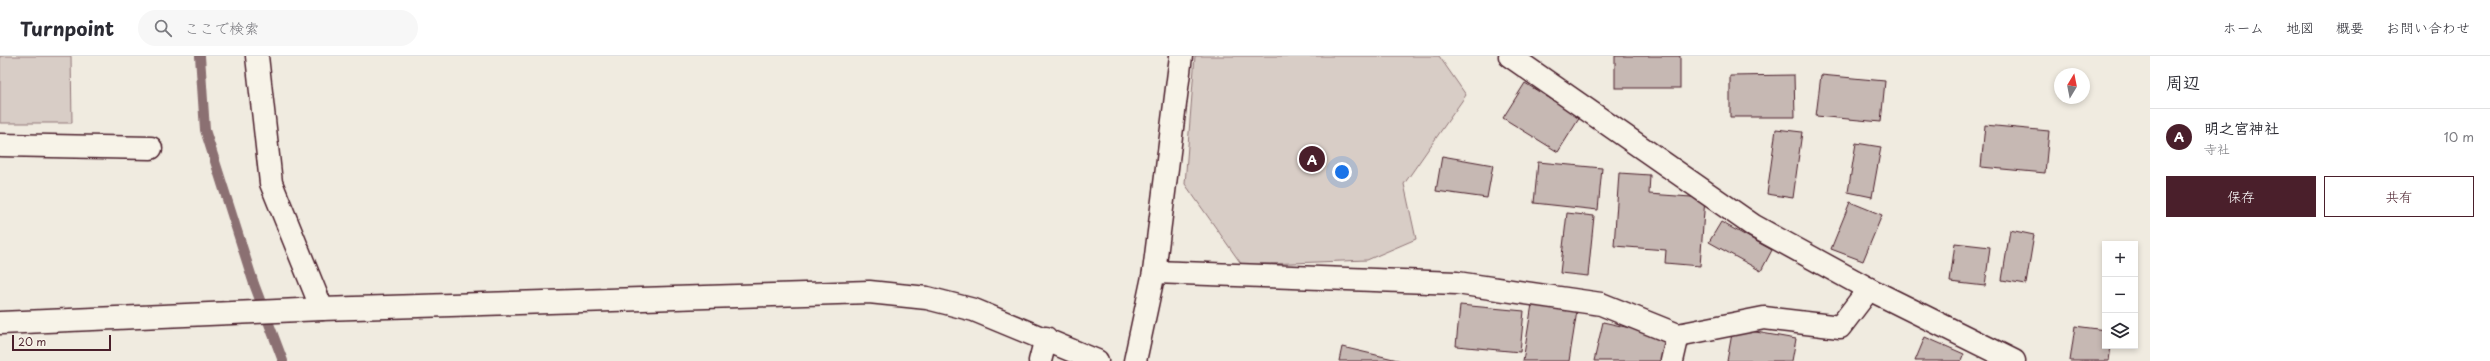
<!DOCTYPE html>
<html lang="ja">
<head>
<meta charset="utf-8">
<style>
	:root { --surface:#fff; --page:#f7f7f7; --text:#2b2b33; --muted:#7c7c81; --line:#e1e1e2; --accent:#4a1f2b }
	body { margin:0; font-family:"Playpen Sans","Klee One",sans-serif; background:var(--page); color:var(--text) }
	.controls { position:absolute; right:12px; bottom:12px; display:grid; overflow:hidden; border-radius:0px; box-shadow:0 2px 6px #0003 }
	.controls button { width:36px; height:36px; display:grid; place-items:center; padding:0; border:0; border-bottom:1px solid var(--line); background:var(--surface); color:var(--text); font:20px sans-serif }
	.compass { position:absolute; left:2054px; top:12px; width:36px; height:36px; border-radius:50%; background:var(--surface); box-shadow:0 2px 6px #0003; rotate:10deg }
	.scale { position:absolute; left:12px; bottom:10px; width:99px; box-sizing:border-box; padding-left:4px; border:2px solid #4a1f2b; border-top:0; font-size:11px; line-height:14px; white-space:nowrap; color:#4a1f2b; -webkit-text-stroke:3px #f7f3e8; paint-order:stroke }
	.you { position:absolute; left:1342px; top:116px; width:14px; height:14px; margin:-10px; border:3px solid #fff; border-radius:50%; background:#1a73e8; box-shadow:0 0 0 6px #1a73e833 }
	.badge { display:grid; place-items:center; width:26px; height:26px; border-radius:50%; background:var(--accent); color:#fff; font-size:13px; font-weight:700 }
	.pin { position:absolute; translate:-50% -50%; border:2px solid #fff; box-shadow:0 1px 4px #0006 }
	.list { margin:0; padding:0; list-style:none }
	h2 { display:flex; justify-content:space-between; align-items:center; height:52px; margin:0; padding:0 16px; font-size:17px }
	h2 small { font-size:13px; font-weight:400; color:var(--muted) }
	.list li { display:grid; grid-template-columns:26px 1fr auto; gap:12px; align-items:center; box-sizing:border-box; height:56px; padding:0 16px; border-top:1px solid var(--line) }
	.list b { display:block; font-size:15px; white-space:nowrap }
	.list p { margin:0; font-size:13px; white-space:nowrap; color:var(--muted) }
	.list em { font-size:13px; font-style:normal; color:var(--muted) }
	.actions { display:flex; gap:8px; padding:12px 16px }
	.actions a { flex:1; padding:9px 0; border:1px solid var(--accent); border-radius:0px; text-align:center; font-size:14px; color:var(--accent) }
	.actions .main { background:var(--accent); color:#fff }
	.icon { flex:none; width:22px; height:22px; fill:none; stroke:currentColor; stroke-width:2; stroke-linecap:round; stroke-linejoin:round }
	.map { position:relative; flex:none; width:2150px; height:305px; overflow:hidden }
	header { display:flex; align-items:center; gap:24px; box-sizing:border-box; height:56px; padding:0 20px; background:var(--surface); border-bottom:1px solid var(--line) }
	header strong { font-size:19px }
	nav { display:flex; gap:22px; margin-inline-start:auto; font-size:14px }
	.search { width:280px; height:36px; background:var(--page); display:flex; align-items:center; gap:10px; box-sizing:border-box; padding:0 14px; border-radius:22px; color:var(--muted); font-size:15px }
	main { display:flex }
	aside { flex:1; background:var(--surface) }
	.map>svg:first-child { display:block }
</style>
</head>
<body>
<header>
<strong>Turnpoint</strong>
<div class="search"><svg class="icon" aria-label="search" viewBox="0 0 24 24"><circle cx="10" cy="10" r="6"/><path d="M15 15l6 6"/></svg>ここで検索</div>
<nav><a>ホーム</a><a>地図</a><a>概要</a><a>お問い合わせ</a></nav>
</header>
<main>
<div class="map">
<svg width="2150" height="305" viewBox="0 0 2150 305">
	<rect width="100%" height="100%" fill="#f0ebe0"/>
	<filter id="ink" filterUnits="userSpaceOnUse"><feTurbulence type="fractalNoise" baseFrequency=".025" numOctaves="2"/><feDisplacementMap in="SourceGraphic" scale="8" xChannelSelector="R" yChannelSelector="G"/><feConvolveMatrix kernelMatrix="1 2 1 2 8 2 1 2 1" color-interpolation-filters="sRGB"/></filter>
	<g filter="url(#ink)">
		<g fill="#d8cdc6" stroke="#917678">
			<polygon points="0,0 71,0 72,67 0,67"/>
			<polygon points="1195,0 1439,0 1466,39 1404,128 1416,183 1367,204 1242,209 1185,128"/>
		</g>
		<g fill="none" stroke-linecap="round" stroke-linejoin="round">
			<polyline stroke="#8b6f72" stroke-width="10" points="200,0 205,74 254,228 283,305"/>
		</g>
		<g fill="#c6b8b3" stroke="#4a1f2b">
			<rect x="1615" y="0" width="65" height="32"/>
			<polygon points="1794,19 1795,61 1730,61 1730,20"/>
			<polygon points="1821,19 1885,25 1881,66 1816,60"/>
			<polygon points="1525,27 1580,61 1558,96 1503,62"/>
			<polygon points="1985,69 2049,75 2045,117 1981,111"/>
			<polygon points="1776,73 1802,76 1793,142 1767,138"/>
			<polygon points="1856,87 1881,91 1872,141 1848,136"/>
			<polygon points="1442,100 1493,109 1487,142 1436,135"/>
			<polygon points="1538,106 1602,112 1598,154 1534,147"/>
			<polygon points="1619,117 1650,119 1649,138 1705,142 1700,210 1665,207 1666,194 1614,190"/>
			<polygon points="1850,146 1882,159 1863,205 1831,193"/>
			<polygon points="1567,157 1594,160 1588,220 1560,217"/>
			<polygon points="1721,166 1772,194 1761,215 1709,186"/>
			<polygon points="2010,174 2034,179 2026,228 2002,224"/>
			<polygon points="1955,187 1990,191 1985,230 1950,226"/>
			<polygon points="1532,248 1577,255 1569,305 1523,305"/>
			<polygon points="1460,249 1524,255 1520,296 1456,290"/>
			<polygon points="1603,266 1666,280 1661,305 1594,305"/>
			<polygon points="2075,270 2105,274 2105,290 2111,290 2109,305 2070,305"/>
			<polygon points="1733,272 1796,283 1792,305 1727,305"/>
			<polygon points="1925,281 1964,298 1961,305 1915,305"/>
			<polygon points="1342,291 1402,305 1339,305"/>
		</g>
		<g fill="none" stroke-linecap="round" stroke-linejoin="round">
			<defs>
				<g id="minor">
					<polyline points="257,0 271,127 322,253"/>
					<polyline points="1510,0 1754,170 1869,233 2014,305"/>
					<polyline points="0,89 151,92"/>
					<polyline points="1154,216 1457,227 1601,248 1678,279 1764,262 1840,271 1869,233"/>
					<polyline points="0,267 322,253 869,236 927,242 974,254 1097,305"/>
					<polyline points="1040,305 1046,282"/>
					<polyline points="1135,305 1154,216 1181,0"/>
					<polyline points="1672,305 1678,279"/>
				</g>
			</defs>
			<use href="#minor" stroke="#4a1f2b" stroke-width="25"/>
			<use href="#minor" stroke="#f7f3e8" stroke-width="22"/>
		</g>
	</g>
</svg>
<div class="controls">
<button>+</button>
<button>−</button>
<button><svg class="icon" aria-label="layers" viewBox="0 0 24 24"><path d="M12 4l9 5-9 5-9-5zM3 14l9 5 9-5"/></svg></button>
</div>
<svg class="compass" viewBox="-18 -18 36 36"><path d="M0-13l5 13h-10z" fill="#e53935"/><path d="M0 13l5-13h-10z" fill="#7c7c81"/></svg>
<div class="scale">20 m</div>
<div class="you"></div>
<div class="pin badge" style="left:1312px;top:103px">A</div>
</div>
<aside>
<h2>周辺<small></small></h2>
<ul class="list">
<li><span class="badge">A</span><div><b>明之宮神社</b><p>寺社</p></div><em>10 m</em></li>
</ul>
<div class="actions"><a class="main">保存</a><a>共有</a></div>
</aside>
</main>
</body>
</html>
